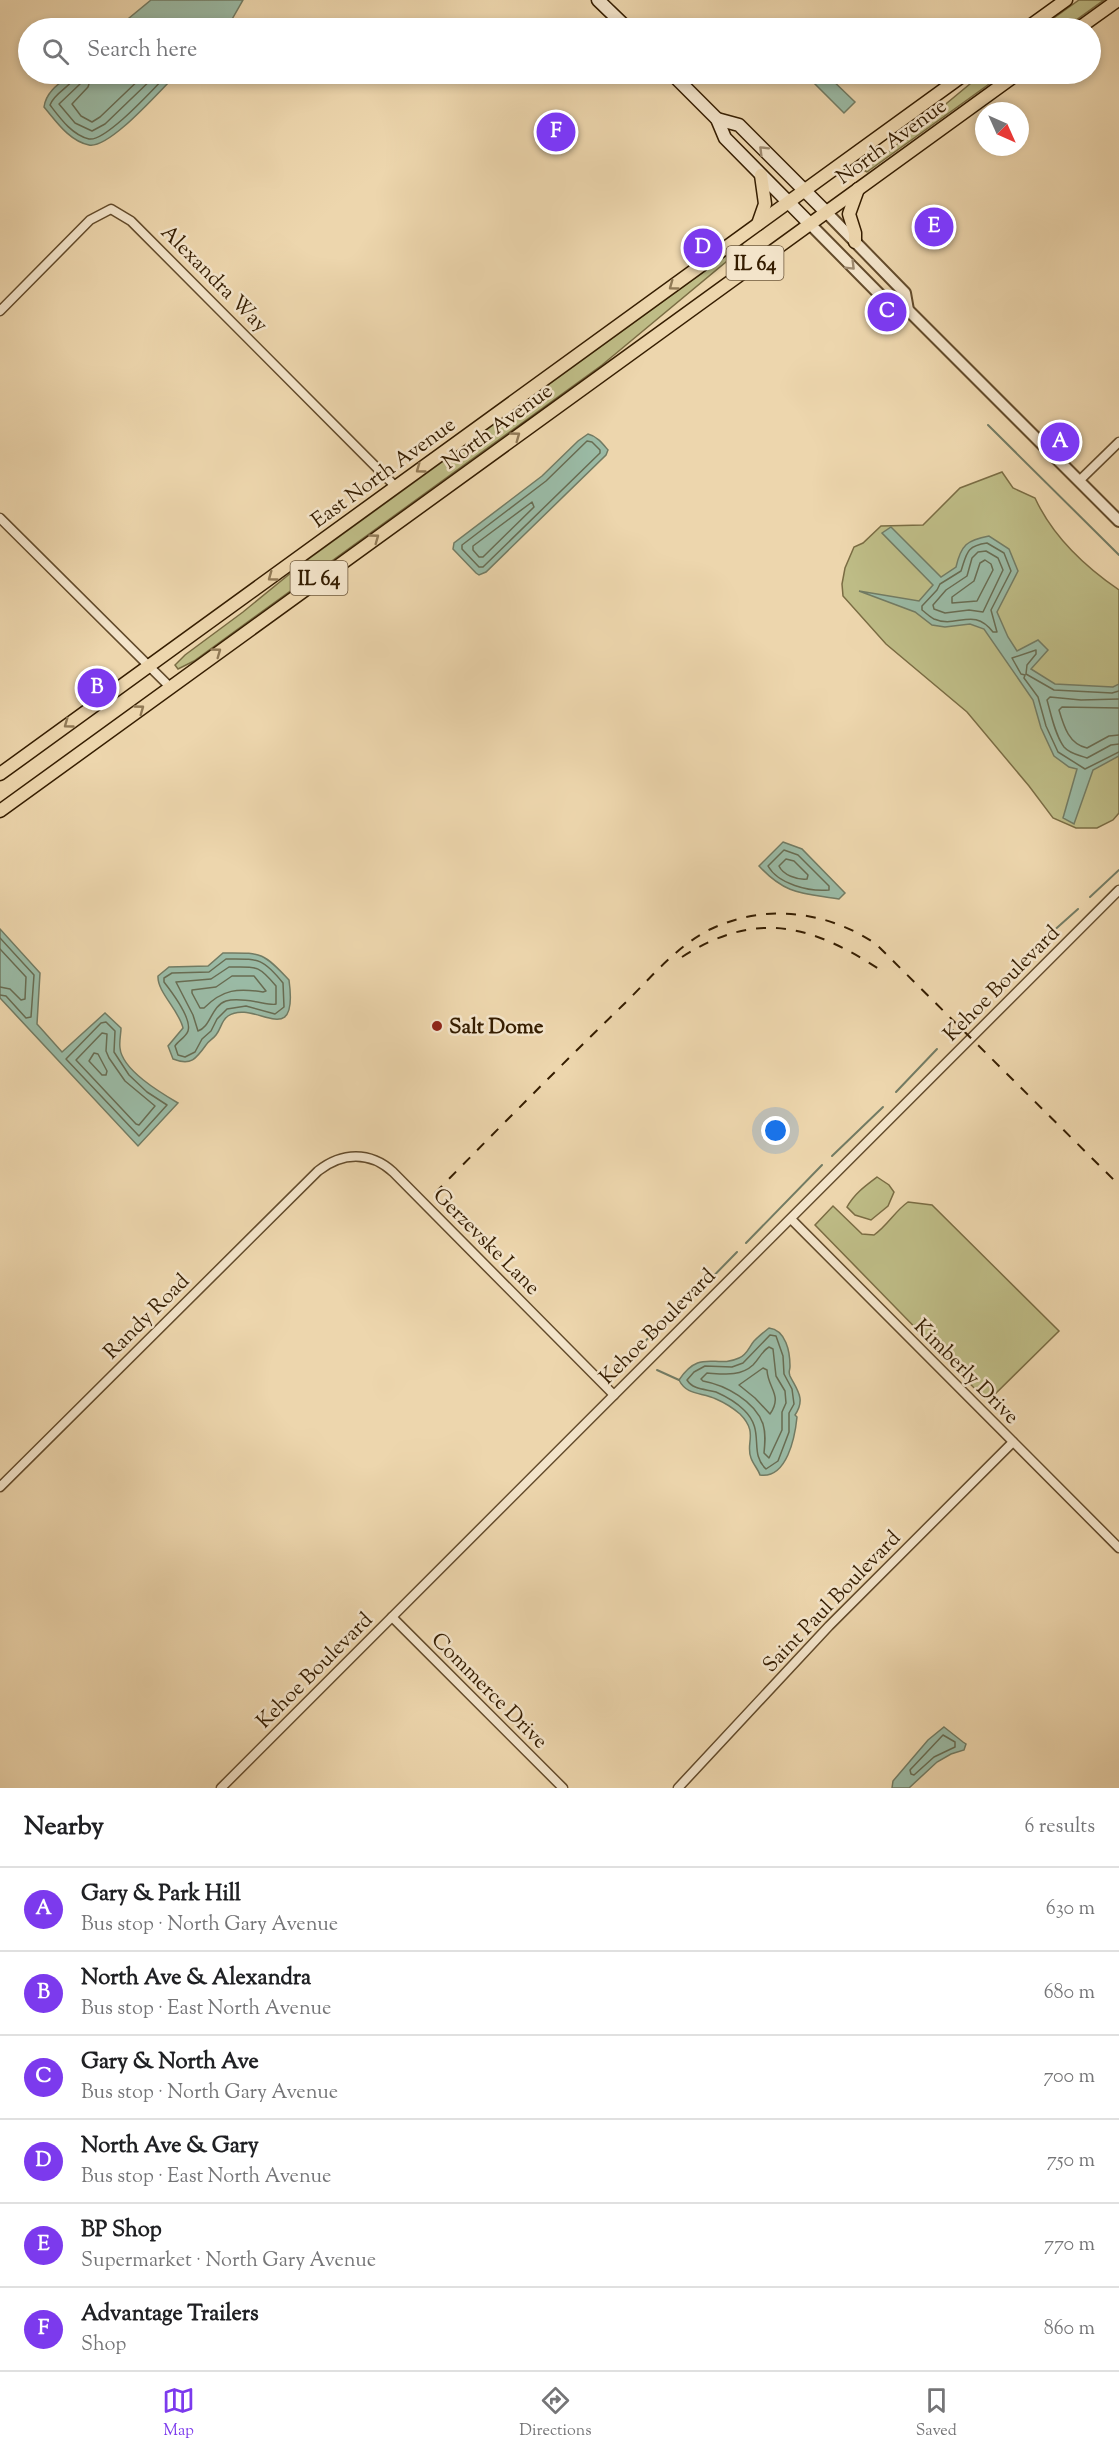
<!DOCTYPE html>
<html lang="en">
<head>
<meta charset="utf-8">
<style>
	:root { --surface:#fff; --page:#f2f2f2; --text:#202124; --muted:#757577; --line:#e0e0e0; --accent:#7c3aed }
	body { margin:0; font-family:"Sorts Mill Goudy",serif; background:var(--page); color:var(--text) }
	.compass { position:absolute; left:975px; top:102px; width:54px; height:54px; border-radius:50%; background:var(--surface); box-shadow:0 3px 9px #0003; rotate:135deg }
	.you { position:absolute; left:776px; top:1131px; width:21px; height:21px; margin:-15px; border:4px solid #fff; border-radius:50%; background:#1a73e8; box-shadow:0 0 0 9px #1a73e833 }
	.badge { display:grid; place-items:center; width:39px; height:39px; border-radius:50%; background:var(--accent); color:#fff; font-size:20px; font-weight:700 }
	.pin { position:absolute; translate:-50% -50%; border:3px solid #fff; box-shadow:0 2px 6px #0006 }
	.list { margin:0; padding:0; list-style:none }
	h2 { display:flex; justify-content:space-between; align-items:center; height:78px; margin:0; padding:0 24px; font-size:26px }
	h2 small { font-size:20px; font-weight:400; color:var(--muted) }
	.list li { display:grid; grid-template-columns:39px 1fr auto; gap:18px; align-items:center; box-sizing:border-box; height:84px; padding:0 24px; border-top:2px solid var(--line) }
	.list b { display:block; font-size:22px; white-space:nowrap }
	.list p { margin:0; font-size:20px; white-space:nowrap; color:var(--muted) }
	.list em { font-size:20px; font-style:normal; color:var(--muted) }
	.icon { flex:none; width:33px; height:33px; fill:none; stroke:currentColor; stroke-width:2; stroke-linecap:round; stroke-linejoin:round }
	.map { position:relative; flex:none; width:1119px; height:1788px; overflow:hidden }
	.search { position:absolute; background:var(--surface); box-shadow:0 3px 9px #0003; left:18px; right:18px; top:18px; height:66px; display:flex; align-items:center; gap:15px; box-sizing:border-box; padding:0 21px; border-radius:33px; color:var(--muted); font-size:22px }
	.sheet { height:582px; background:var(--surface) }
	nav { display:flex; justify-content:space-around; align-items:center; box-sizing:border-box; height:84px; border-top:2px solid var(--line); background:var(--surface); font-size:16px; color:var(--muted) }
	nav a { display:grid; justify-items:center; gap:3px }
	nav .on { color:var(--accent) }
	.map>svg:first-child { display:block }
</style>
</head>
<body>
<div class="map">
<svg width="1119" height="1788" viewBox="0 0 1119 1788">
	<rect width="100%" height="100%" fill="#edd6ad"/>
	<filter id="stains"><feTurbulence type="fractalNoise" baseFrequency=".00333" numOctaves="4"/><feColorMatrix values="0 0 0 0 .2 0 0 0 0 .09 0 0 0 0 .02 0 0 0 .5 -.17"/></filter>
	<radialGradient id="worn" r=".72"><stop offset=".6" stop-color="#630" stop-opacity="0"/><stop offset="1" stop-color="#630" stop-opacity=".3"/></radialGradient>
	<g fill="#bebc86" stroke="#7a6c43" stroke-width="1.5">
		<polygon points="1079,0 1104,0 1065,28 1040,28"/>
		<polygon points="982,74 1003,74 867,172 865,171"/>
		<polygon points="742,244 744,247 602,365 194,661 178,669 175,665 185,655 243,612 303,563"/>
		<path d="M 1002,472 L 1013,488 L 1035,498 C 1053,537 1084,566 1119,590 L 1119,813 L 1113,820 L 1097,828 L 1076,828 L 1053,818 L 1029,786 L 967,712 L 886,644 L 843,596 L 842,584 L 845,568 L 854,547 L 863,543 L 881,526 L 923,525 L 960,488 Z"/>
		<path d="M 877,1177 L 889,1185 L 894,1192 L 888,1206 L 871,1220 L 855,1215 L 847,1207 C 854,1194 865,1186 877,1177 Z"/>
		<path d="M 908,1202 L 932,1205 L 1059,1331 L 993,1396 L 988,1398 L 979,1393 L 815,1225 L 833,1206 L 862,1234 L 874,1235 C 888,1225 895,1211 908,1202 Z"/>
	</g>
	<g fill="#9abaa5" stroke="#727b63" stroke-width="1.5">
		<polygon points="151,0 243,0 231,21 223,28 117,28"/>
		<path d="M 72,74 L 177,74 C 161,89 110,149 89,145 C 69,141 56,121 44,107 C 46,91 60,83 72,74 Z"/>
		<polygon points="818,74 826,74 855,102 844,113 811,80"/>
		<path d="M 588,434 C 597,436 603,444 608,450 L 606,455 L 486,572 L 479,575 L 476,573 L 453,549 L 454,543 L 542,476 L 578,441 Z"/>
		<path d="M 891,527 L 941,577 L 956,567 C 961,545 967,540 989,536 L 1009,549 L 1018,571 L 997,612 L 1008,637 L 1017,651 L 1038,640 L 1048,650 L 1031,669 L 1055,684 L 1113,687 L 1119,684 L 1119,756 L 1093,770 L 1074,824 L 1063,818 L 1077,769 L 1069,767 L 1054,756 L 1041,728 L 1033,700 L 984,629 L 970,624 L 945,627 L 932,625 L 915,612 L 859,591 L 919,601 L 933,585 L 882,533 Z"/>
		<path d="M 783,842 L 802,849 L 845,893 L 839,899 C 802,893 786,895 759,866 Z"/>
		<path d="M 0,929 L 40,973 L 37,1024 L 62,1052 L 105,1013 L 121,1028 C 121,1034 119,1041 120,1048 C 122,1070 161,1093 178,1103 L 138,1146 L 0,998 Z"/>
		<path d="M 223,953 C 261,953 262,951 289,980 C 299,1053 254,998 228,1016 C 221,1021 221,1029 216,1035 C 213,1039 208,1041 206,1045 C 196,1059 191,1066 173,1059 L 168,1046 L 183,1028 C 179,1010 157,992 158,976 L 169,967 L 208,966 Z"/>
		<path d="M 769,1328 C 786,1330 790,1352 790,1366 C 790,1372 788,1370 790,1376 C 797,1390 806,1399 795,1415 L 797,1417 C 795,1437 787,1479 760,1475 C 758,1469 753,1464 751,1458 C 745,1443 759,1433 740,1414 C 733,1408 723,1402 716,1399 C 702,1392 687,1396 679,1380 C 700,1348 716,1369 739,1358 C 747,1355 749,1347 754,1341 C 759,1336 764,1332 769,1328 Z"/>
		<polygon points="944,1727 963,1742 966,1744 964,1750 951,1754 937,1762 909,1788 892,1788 893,1781 928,1740"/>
	</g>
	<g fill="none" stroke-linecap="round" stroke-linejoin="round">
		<g stroke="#686c52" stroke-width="1.5">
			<path d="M 75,74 C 73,87 55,91 50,105 C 60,118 72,135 89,139 C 106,142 155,87 168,74"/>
			<polyline points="83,74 80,84 59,104 75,123 92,131 105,124 157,74"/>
			<polyline points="92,74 88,87 72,104 81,116 92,122 100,117 145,74"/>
			<polygon points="587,441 592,442 600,450 600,453 483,567 479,567 462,549 462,545 546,481"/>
			<polygon points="532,502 534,507 483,557 479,557 473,550 473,546"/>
			<path d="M 987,543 L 1004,553 L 1011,571 L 991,610 L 997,632 L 993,632 C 973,606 957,629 934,619 C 930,617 926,613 922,610 L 922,606 L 937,590 L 940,584 L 961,571 C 967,553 966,546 987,543 Z"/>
			<polygon points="986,551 998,558 1003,570 983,612 969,610 945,613 934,609 933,605 946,590 967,576 972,558 978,552"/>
			<polygon points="985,560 991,564 993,570 977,601 952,603 952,597 974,581 980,563"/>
			<polyline points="1119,691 1112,693 1054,690 1026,674 1027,665 1036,654 1036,650 1012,658 1021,674 1025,675 1024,678 1038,697 1046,726 1058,752 1085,769 1119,752"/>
			<path d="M 1119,699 L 1081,700 L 1050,697 L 1047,700 C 1051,714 1055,735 1064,747 C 1070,754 1079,755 1087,758 L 1111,745 L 1119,744"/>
			<path d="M 1119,708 L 1062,707 L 1059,710 C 1064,727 1069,744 1087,748 L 1109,736 L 1119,735"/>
			<path d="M 784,850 L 798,855 L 829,886 L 829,890 C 809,892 778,884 768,866 Z"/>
			<path d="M 786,859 L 794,861 L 808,875 L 807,879 C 797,880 783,875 779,866 Z"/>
			<polyline points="0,938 34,975 31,1017 26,1018 6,996 0,995"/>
			<polyline points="0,949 26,977 25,999 21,1000 10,989 0,987"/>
			<path d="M 226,959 C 258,959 262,957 283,983 L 284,1007 L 275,1014 L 246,1006 L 227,1009 L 217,1019 L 211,1031 L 202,1039 L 195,1052 L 185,1057 L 178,1055 L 175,1046 C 178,1041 186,1037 188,1031 C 192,1019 171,991 164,982 L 164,978 L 172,973 L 209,972 Z"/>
			<path d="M 229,967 C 256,967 258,964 276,986 L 276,1004 C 271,1007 244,996 226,1001 C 211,1006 211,1027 198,1031 L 193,1015 L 176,982 L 211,979 Z"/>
			<path d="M 232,976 L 254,976 L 266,991 L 263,992 C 238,988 223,989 204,1008 L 200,1008 L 192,993 L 192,990 L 216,987 Z"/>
			<polygon points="106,1022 115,1031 114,1052 129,1075 147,1092 167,1105 139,1136 66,1059 101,1023"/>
			<polygon points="102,1033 107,1034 106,1051 109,1058 125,1081 155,1106 139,1125 136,1124 76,1060"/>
			<polygon points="94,1053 98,1054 107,1071 106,1075 102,1075 89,1061"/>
			<path d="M 770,1335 L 776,1336 L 783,1356 L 784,1374 L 792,1389 L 794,1404 L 789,1413 L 789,1432 L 778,1461 L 766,1469 C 748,1452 766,1431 744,1410 C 737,1403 725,1396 716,1392 C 706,1389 693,1390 687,1380 L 694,1372 L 705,1366 L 732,1367 L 743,1363 Z"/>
			<path d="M 769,1347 L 773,1349 L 776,1376 L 785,1391 L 786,1403 L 782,1412 L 782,1430 L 769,1458 L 764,1453 C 765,1443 766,1434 763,1424 C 755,1401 725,1385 703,1381 L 701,1379 L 707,1373 C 723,1374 740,1377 753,1365 C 759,1359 762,1351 769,1347 Z"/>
			<path d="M 763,1368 L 767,1370 C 768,1389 783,1395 770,1414 L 755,1398 L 739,1385 Z"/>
			<polygon points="943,1735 955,1742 955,1747 934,1757 914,1775 911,1774 910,1770"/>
		</g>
		<g stroke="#727b63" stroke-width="2">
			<polyline points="988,425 1119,555"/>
			<polyline points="1090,897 1119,870"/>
			<polyline points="995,991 1050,934 1078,909"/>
			<polyline points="965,1018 968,1015"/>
			<polyline points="948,1036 953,1030"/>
			<polyline points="896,1092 937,1049"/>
			<polyline points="832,1156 883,1107"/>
			<polyline points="746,1243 822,1165"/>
			<polyline points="657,1370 679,1380"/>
			<path d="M 619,1374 L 633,1358 L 637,1356 C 639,1341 659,1330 670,1322 C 671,1316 686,1301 691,1299 L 737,1252"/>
		</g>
		<defs>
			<g id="minor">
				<polyline points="0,311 90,220 111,209 131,221 395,486"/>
				<polyline points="1079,481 1119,442"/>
				<polyline points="0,518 170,687"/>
				<polyline points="791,1219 1119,1548"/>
				<path d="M 0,1487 L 318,1171 C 342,1152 370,1151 393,1172 L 614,1395"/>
				<polyline points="392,1617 563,1788"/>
				<polyline points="221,1788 1119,890"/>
				<polyline points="678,1788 829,1626 1013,1442"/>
			</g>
			<g id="tertiary">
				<polyline points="826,212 905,293 908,310 1119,521"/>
				<polyline points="810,224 891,306 908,310"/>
			</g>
			<g id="secondary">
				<polyline points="598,0 627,28"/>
				<polyline points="672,74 717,119 725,138 810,224"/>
				<polyline points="717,119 739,125 826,212"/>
			</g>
			<g id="primary">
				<polyline points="1027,28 1066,0"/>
				<polyline points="1079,28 1118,0"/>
				<polyline points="758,224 765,204 761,175"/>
				<polyline points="855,242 855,233 849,214 858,189"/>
				<polyline points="0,774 965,74"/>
				<polyline points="0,811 1017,74"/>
			</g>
		</defs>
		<use href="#minor" stroke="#634b2b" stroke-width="11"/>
		<use href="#tertiary" stroke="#634b2b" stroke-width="14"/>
		<use href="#secondary" stroke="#351d00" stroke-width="15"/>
		<use href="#primary" stroke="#351d00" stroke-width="15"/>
		<use href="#minor" stroke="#f3e4ca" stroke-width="8"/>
		<use href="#tertiary" stroke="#f3e4ca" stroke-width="10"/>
		<use href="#secondary" stroke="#f3e4ca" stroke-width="12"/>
		<use href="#primary" stroke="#edd6ad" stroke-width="12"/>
		<g stroke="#351d00" stroke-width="2" stroke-dasharray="10 10" stroke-linecap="butt">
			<path d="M 682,957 C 757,909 812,925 882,971"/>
			<path d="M 435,1193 C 497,1130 559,1067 622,1006 C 650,979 676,946 711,929 C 766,903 827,911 876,944 L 1119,1185"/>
		</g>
	</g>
	<defs><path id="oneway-chevron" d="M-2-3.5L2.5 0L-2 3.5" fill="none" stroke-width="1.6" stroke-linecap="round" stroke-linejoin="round" transform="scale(1.5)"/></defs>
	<g stroke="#9e8a6f">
		<use href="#oneway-chevron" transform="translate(763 150) rotate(-135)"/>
		<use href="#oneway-chevron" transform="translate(851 266) rotate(45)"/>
	</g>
	<g stroke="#917a56">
		<use href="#oneway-chevron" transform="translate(673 286) rotate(144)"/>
		<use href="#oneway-chevron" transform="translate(516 436) rotate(-36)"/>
		<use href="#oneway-chevron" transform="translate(420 469) rotate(144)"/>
		<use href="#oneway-chevron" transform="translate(375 538) rotate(-36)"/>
		<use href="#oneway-chevron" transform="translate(272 577) rotate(144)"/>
		<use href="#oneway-chevron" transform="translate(217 652) rotate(-36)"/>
		<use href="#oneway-chevron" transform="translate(140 709) rotate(-36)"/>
		<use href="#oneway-chevron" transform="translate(68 724) rotate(144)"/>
	</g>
	<circle fill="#8f2418" stroke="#f3e4ca" stroke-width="2" cx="437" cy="1026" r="6"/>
	<g text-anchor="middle" stroke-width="5" stroke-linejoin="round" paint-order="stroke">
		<g fill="#f3e4ca" stroke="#6e593d" stroke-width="1.5">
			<rect x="726.5" y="246" width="57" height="34" rx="4.5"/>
			<rect x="290.5" y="561" width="57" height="34" rx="4.5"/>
		</g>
		<g font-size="20" font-weight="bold" fill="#351d00">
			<text x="755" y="270">IL 64</text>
			<text x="319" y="585">IL 64</text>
		</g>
		<g font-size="21" fill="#351d00" stroke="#f3e4ca">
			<text transform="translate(891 141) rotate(-36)" y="7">North Avenue</text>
			<text transform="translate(215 278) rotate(45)" y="7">Alexandra Way</text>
			<text transform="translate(497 426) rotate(-36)" y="7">North Avenue</text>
			<text transform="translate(383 472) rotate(-36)" y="7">East North Avenue</text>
			<text transform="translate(1001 983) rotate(-45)" y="7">Kehoe Boulevard</text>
			<text transform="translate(487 1241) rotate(45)" y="7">Gerzevske Lane</text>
			<text transform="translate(146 1316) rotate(-45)" y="7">Randy Road</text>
			<text transform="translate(657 1326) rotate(-45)" y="7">Kehoe Boulevard</text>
			<text transform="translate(967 1371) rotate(45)" y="7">Kimberly Drive</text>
			<text transform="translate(831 1601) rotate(-46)" y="7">Saint Paul Boulevard</text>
			<text transform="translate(314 1670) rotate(-45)" y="7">Kehoe Boulevard</text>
			<text transform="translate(490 1690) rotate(45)" y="7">Commerce Drive</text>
		</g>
		<g font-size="21" font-weight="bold" fill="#351d00" stroke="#f3e4ca" text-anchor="start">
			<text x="449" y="1033">Salt Dome</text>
		</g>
	</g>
	<rect width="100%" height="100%" filter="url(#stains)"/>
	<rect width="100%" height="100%" fill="url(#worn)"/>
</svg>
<svg class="compass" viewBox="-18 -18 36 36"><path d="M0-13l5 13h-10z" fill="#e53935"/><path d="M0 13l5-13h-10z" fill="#757577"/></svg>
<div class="you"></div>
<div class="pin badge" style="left:1060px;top:442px">A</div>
<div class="pin badge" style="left:97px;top:688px">B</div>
<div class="pin badge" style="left:887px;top:312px">C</div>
<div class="pin badge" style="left:703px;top:248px">D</div>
<div class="pin badge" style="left:934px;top:227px">E</div>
<div class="pin badge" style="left:556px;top:132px">F</div>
<div class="search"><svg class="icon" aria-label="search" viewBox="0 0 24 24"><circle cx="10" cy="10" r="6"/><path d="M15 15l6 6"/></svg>Search here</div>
</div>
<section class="sheet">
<h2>Nearby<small>6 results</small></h2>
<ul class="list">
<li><span class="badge">A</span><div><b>Gary &amp; Park Hill</b><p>Bus stop · North Gary Avenue</p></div><em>630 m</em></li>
<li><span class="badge">B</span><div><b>North Ave &amp; Alexandra</b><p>Bus stop · East North Avenue</p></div><em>680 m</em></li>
<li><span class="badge">C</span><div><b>Gary &amp; North Ave</b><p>Bus stop · North Gary Avenue</p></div><em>700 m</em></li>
<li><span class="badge">D</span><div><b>North Ave &amp; Gary</b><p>Bus stop · East North Avenue</p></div><em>750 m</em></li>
<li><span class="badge">E</span><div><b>BP Shop</b><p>Supermarket · North Gary Avenue</p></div><em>770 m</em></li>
<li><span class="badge">F</span><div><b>Advantage Trailers</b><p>Shop</p></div><em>860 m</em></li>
</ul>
</section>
<nav>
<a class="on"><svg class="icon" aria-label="map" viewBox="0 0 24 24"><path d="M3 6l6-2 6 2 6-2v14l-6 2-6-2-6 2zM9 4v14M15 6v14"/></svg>Map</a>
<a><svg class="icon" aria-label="directions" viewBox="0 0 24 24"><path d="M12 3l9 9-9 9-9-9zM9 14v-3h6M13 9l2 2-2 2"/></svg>Directions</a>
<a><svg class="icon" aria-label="saved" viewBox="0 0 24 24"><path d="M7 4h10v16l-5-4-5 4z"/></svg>Saved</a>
</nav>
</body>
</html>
